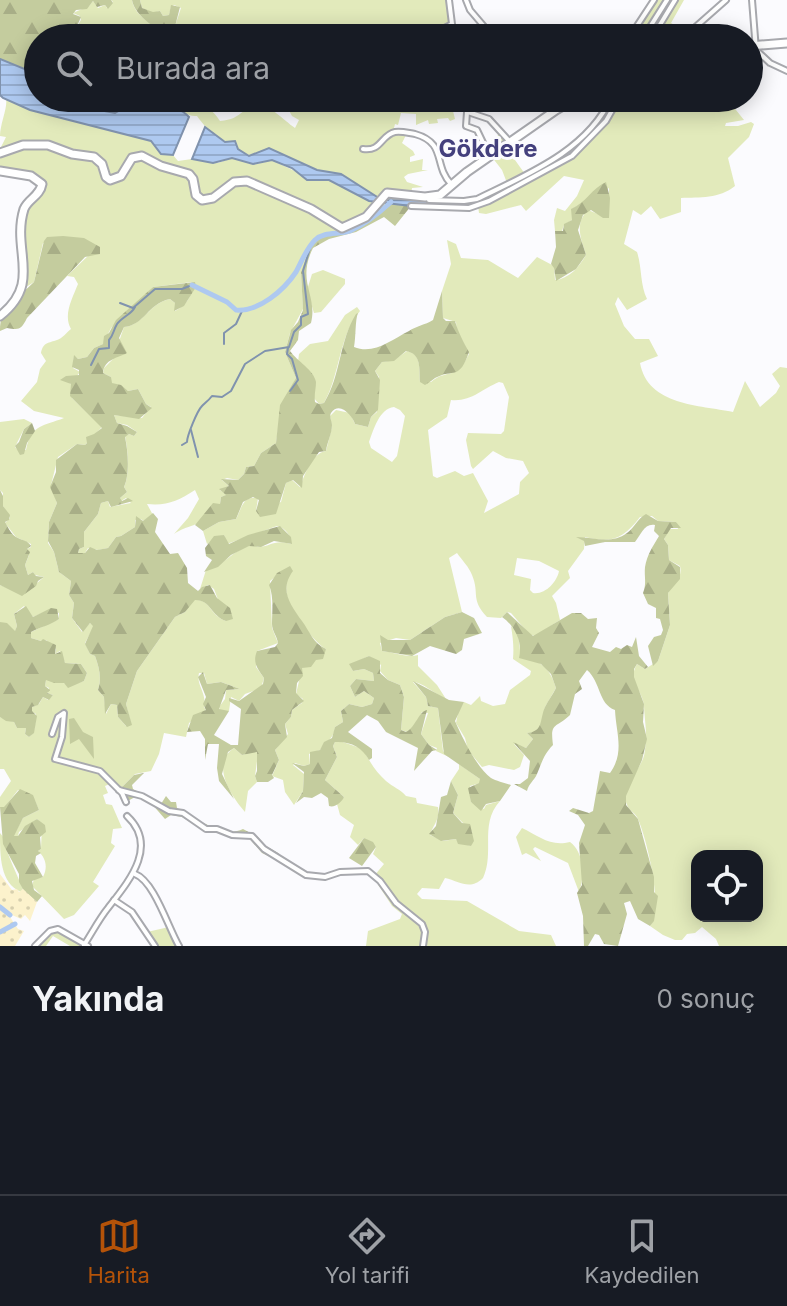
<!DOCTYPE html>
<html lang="tr">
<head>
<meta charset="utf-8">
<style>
	:root { --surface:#171b24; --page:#20242c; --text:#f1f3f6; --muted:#9ea1a6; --line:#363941; --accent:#b45309 }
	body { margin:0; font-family:Inter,sans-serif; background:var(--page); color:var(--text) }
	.controls { position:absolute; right:24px; bottom:24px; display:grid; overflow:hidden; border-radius:16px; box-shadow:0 4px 20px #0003 }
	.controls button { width:72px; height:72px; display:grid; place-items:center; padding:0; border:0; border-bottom:2px solid var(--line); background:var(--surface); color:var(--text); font:40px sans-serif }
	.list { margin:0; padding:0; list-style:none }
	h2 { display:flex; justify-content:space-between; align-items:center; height:104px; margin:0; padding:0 32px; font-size:34px }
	h2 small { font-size:26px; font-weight:400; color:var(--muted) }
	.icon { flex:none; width:44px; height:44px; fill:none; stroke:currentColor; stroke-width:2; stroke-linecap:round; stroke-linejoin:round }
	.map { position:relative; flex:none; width:787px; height:946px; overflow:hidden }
	.search { position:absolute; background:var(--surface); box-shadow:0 4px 20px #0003; left:24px; right:24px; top:24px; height:88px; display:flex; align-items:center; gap:20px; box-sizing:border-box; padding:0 28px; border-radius:44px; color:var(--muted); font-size:30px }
	.sheet { height:248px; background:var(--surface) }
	nav { display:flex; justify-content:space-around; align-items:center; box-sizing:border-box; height:112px; border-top:2px solid var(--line); background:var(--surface); font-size:22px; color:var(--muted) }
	nav a { display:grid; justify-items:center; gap:4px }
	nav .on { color:var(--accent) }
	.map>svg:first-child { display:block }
</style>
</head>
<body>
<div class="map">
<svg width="787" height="946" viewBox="0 0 787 946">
	<defs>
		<pattern id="forest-firs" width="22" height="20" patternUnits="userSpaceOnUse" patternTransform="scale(2)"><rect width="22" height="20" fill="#c4cc9e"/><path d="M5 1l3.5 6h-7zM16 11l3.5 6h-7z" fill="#a8ae87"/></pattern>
		<pattern id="sand-dots" width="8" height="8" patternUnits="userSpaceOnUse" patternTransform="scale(2)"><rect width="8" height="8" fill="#fcf2cc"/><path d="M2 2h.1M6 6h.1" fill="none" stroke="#d7cfae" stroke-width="1.8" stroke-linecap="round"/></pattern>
		<pattern id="water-rules" width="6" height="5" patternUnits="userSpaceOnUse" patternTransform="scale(2)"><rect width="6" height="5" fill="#aec9f0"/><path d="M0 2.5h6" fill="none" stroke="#95accd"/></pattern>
	</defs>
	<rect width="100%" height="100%" fill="#fbfbfe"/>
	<g fill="#e2eabb" fill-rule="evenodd">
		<path d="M 111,0 L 132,0 C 135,19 158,25 170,38 L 63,38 L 64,27 L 78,25 L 81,20 L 80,16 L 73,13 L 89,6 L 93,1 L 98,8 L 105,5 L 107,8 L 113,2 Z"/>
		<polygon points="140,0 449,0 451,25 457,29 459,38 171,38 181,8 174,5 171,7 169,15 163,16 160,11 153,13 142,8"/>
		<polygon points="649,0 667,0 643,38 629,38 653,2"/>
		<polygon points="675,0 684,0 671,23 688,33 702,19 711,38 652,38"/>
		<polygon points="77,98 125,98 120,110 115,113 83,107"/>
		<path d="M 134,98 C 168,98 200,90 220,121 C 232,120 236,117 244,111 C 264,96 279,117 295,128 L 299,120 L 292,116 L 286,105 L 273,98 L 399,98 L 423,108 L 429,98 L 450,98 L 450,102 L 445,102 L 445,109 L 453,111 L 455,119 L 450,121 L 448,118 L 437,119 L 438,123 L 429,124 L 428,120 L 416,125 L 416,114 L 401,113 L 398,125 L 395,124 L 393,132 L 407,133 L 402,143 L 413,151 L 415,155 L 410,157 L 410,162 L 423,159 L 422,170 L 428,170 L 408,174 L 404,177 L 407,182 L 423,187 L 412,188 L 411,199 L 382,200 L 341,174 L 318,170 L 269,148 L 249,156 L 238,149 L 235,141 C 220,145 205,127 197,116 C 187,117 182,110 173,107 C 159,103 150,106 134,98 Z"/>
		<path d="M 619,98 L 741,98 L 732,105 L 744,120 L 726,123 L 725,126 L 738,126 L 751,122 L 754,124 L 749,137 L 728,158 L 735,186 C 719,199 700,197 681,198 L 681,212 L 660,219 L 651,206 L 641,215 L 633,210 L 624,244 L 637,252 C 642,267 640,285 647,299 L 627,310 L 618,297 L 615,304 L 624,326 L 635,339 L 649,339 L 658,356 L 640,363 C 648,406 700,405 733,412 L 745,381 L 760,407 L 776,393 L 780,386 L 772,374 L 780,367 L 787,368 L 787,946 L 719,946 L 716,939 L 702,927 L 695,933 L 687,934 L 682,940 L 675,940 L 663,935 L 650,926 C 664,909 647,840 638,819 C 636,813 629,811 627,805 C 621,792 638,770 643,759 C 645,754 645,747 646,741 C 647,734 644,713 644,705 C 642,690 627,680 637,664 L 645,669 L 658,661 L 670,625 L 668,593 C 673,583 683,579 680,566 L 669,560 L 668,545 L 664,539 L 669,529 L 678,529 L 676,522 L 658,521 L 652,516 L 640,517 C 624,538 612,544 585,537 L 584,549 L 568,571 L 570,578 L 552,596 L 556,603 L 560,620 L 535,636 L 530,635 L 511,613 L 507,612 L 501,618 L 487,617 C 470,599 480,594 472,575 C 469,567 462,560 457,553 L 449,558 L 462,612 L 445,617 L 410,640 L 396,638 L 380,643 L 382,651 C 394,652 406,658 418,655 L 418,666 L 437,685 L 446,699 C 435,694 422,682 413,682 L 426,697 L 428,706 L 438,708 L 443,751 L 449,757 L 436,751 L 437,748 L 429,745 L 421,734 L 428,713 L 422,712 L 416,725 L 407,732 L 401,730 L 404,697 L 400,685 L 388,680 L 380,671 L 381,665 L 369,656 L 350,665 L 353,671 L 364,669 L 373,673 L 374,681 L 356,679 L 350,686 L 355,697 L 364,691 L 374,698 L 372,704 L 362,707 L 349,704 L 341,711 L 343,722 L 335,727 C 335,738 325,742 320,750 L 309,754 L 310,764 L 304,766 L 295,763 L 293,765 L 304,774 L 303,791 L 294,805 L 285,792 L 283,780 L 272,776 L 279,760 L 275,750 L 288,734 L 285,724 L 291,717 L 292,710 L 302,703 L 303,699 L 296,694 L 302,668 L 317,659 L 326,649 C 315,644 289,608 287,596 C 285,587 288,579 284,570 L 270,581 L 272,628 L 278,643 L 257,651 L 256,667 L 264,678 L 261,688 L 245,694 L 239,701 L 231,697 L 229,711 L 220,711 L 219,707 L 225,699 L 226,690 L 240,689 L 221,682 L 207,684 L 204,673 L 199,673 C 196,686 207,692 204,707 L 206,710 L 189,723 L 186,737 L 164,733 L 159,754 L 151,771 L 135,774 L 119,790 L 112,783 L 105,786 L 108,793 L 103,795 L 106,804 L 112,805 L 122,828 L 113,829 L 111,843 L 115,846 L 93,882 L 99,886 L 74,915 L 64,919 L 32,886 L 34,879 L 43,877 C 48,867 46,858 38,851 L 41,849 L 42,824 L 37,819 L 19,832 L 18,836 L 13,836 L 23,818 L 39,810 C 33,796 33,794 18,790 L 4,808 L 0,807 L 0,797 L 11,781 L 4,769 L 0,769 L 0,717 L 14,722 L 17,728 L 26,728 L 25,734 L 29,737 C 36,732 35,722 36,714 L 32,712 L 32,707 L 39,704 L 43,697 L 48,700 L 53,695 L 47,693 L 49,688 L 45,686 L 46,679 L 72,685 L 84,681 L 87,673 L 81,664 L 65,663 L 60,651 L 55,654 L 56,649 L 46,640 L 41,641 L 31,638 L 31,632 L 59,619 L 59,613 L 49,610 L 33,617 L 24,606 L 14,614 L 17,626 L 15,632 L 0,622 L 0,585 L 24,594 L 44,577 L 35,575 L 33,572 L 28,575 L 25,565 L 29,555 L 27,549 L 31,547 L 31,544 L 16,537 L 5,523 L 10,518 L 3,506 L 3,493 L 0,490 L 0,422 L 24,419 L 32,423 L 24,429 L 15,447 L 18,450 L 26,450 C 31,424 44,426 64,418 L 34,411 L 21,401 L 37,382 L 40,369 L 46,361 L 41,353 C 43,342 49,343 57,340 C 62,339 67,332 71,329 C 63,315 72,299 78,284 L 74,277 L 67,276 L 89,255 L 43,243 L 34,282 L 20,291 L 24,212 L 39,193 L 40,180 L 0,174 L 0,149 L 6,137 L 0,136 C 0,124 8,107 6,99 L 30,110 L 151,141 C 160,149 160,155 173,155 L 178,161 L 192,159 L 218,163 L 232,158 L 257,164 L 272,160 L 315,181 L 329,180 L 364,199 L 389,204 L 359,227 L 342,233 L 324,234 L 316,239 L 301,272 L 303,309 L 290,333 L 285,352 L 296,378 L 281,409 L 276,443 L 261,453 L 254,466 L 246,467 L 244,474 L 238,480 L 227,478 L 222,480 L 229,486 L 220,490 L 227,495 L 221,497 L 220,504 L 213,504 C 208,511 202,522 194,525 C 186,528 181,529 174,534 L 188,518 L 199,499 L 195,490 C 178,501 167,506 147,504 L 153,515 L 143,521 L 141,519 L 135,520 L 135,527 L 121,536 L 116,537 L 108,548 L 98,550 L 88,548 L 85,553 L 78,553 L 79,549 L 84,547 L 84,532 L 98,514 L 101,503 L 108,501 L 110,507 L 131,503 L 126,498 L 121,501 L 120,498 L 127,492 L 124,487 C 130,474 128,450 125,436 L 129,434 L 134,436 L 137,432 L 127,425 L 117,423 L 114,415 L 142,418 L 151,407 L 146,404 L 138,389 L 128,391 L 111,383 L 111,377 L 103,373 L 104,368 L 113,359 L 124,327 C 144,325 149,303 170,299 L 175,303 L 175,311 C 187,305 193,295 192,282 L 153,287 L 111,328 L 103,344 L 94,348 L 87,357 L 78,359 L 74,356 L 73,368 L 80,372 L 76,377 L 66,376 L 66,381 L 71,384 L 72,398 L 102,427 L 85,445 L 77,444 L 58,457 L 51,485 L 57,503 L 49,522 L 48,543 L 54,552 L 59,572 L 71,581 L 69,595 L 74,603 L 72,618 L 82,632 L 90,623 L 94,626 L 85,643 L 90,654 L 95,656 C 99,667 102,678 98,690 L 104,697 L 106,714 L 111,704 L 117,705 L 118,717 L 126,726 L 131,724 L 126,704 L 137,671 L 175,617 L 185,612 L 192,600 C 212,598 208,615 226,621 L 214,589 L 208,585 L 200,589 L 206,570 C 223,567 237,546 253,545 C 255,545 257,547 259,547 C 272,546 274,539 291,544 C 291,536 286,528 277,526 L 227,544 L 224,535 L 207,544 L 203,531 L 219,522 L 236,519 C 242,508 242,496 258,498 L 256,511 L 281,502 L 286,483 L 292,480 L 300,487 C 305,474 312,453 326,451 L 332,427 L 330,416 L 336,410 L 350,413 L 355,424 L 368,427 L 371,417 L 377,412 L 379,377 L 375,371 L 382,362 L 394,360 L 407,351 C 422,354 419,369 420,382 L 431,382 C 447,368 455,382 469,354 C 465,345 456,332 456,322 L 443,318 L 442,291 L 451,264 L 447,240 L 456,244 L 461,258 L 488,260 L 518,278 L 537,257 L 554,266 L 555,280 C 569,279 579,267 586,255 C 581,238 574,224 588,210 L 608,218 L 609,188 L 572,209 L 572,220 L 564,225 L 562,231 L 555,231 L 554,220 L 557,208 L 565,211 L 577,196 L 584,180 L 564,176 L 526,211 L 521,205 L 486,214 L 479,213 L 478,206 L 548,170 ZM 499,382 L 503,383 L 509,397 L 504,431 L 501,434 L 468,433 L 466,440 L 471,466 L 473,469 L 493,451 L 506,458 L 523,461 L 529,473 L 520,482 L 519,494 L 484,513 L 488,501 L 473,473 L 464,476 L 455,471 L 437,478 L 433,476 L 428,430 L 447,417 L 451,400 C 471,402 482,389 499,382 ZM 394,407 L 400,410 L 405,416 L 397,456 L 392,462 L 371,448 L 369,442 C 374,429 379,409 394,407 ZM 517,558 L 539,561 L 559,571 C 557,582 545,595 533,593 L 530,590 L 531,579 L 514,575 ZM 697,856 L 757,856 L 757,916 L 697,916 Z"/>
		<polygon points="502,132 510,142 505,146 525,174 507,183 502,170 484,147"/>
		<polygon points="323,270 345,279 345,284 321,312 314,313 307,290 312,274"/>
		<path d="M 357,307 L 360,311 C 339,335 340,375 324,403 L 319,404 L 313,397 C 317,377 312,374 298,362 L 299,354 L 310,344 L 328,341 L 345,315 Z"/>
		<path d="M 511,626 L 518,634 L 521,658 C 540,658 551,670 556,688 L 545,707 L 541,727 L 536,732 L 527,733 L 533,739 L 526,748 L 514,744 L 524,755 L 520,767 L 514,770 L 489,765 L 482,767 L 468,750 L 465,738 L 456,723 L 458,713 L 464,702 L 471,705 L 480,696 L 481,701 L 493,706 L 505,704 L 510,690 L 530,675 L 531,671 L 513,659 C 514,648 513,638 511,626 Z"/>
		<path d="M 340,741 L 363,749 C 370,762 375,771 386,781 C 393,787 400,789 406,796 L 416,798 L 417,803 L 438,807 C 440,820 433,825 430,835 L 443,841 L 456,839 L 458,842 L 471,846 L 472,832 L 453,813 L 458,795 L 451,781 L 459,769 L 459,764 L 480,779 L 480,783 L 470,786 L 471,802 L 484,809 L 486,805 L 500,801 C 479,824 495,852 483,878 C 470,891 459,881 445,878 L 439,889 L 422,888 L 417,894 L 422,899 L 467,901 L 519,931 L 551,935 L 556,946 L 366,946 L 368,931 L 400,919 L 402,914 L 392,906 L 375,880 L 374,876 L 384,864 L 373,854 L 376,847 L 364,838 L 358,845 L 350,837 L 354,825 L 340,815 L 337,804 L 344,797 L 325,780 L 337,757 L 333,746 L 335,742 Z"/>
		<path d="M 234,748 L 242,755 L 256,751 L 258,754 L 255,776 L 257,782 L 248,791 L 245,812 C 231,796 210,764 234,748 Z"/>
		<path d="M 522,828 C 539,836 550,847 570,842 C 584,852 585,877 579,892 L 568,863 L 535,847 L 533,849 L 541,861 L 526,853 L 522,855 L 516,837 Z"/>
		<path d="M 0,833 L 4,838 C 3,846 19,879 23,889 L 21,892 C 0,883 0,856 0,833 Z"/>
		<polygon points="169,927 179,946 155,946 147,932"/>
		<polygon points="58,929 87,946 70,946 53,936 46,946 35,946 50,931"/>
	</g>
	<g fill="url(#forest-firs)">
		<polygon points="0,0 111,0 113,3 108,9 105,5 97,7 93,1 87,9 76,10 73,14 81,17 77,26 69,24 64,27 63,38 38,38 38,78 32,72 0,59"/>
		<path d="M 132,0 L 140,0 L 142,8 L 153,12 L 160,11 L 163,16 L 169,15 L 171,5 L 180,7 L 172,38 C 159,30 135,17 132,0 Z"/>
		<path d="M 606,182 L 610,198 L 609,218 L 603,218 L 591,210 L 583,215 L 578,230 L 586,255 L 576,269 L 556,281 L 554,268 L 551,264 L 556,247 L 555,231 L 563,231 L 564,224 L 572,220 L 571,209 C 586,203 592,188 606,182 Z"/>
		<path d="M 389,204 L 411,206 L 395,226 L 384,217 L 356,232 L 329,239 L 313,248 C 296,282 318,295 311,323 L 299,331 L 298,340 L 290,351 C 297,361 314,370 316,382 C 316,389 314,394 315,402 L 319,404 L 324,403 C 341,376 339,341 356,314 L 358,313 C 355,320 356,337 354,347 C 374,355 391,340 409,331 C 416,326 425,325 433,320 L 442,291 L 443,318 L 446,321 L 455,321 C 458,332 464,343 469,352 C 459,381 454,368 435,378 C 432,380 429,383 425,385 L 420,382 C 419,369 422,354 406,351 L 394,361 L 382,362 L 375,371 L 380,380 L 378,410 L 371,417 L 368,427 L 355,424 C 353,417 340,400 331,413 C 329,416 332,422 332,425 C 332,434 327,442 326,451 L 319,452 L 303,476 L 302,488 L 293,480 L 286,483 L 276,514 L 260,517 L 256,511 L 259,500 L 253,497 L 243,502 L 236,519 L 219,522 L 203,531 L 195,525 L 213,503 L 220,504 L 221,497 L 226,495 L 219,489 L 229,486 L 221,479 L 238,480 L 244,474 L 246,467 L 254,466 L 261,453 L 276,443 L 280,405 L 296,378 L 285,352 L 291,330 L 298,322 L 303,310 L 301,272 L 311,245 L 324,234 L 342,233 L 359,227 Z"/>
		<path d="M 63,236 L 84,238 L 100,247 L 100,254 L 85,257 L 27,318 C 21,330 19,330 7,328 L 0,331 C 0,304 17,299 34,282 L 44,241 L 47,237 Z"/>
		<path d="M 195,282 L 196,287 L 184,306 L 174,311 L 175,303 L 170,299 C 147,304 145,325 124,327 L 119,338 L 127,353 C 118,358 104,359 103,373 L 111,377 L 112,383 L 121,385 L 128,391 L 138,389 L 146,404 L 152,408 L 139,419 L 114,415 L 117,423 L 127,426 L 137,432 L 134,436 L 129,434 L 125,437 C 128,451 130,474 124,487 L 127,492 L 120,498 L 122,501 L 128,498 L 133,501 L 111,507 L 108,501 L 101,503 L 98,514 L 84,532 L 84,547 L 79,549 L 78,553 L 85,553 L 90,547 L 97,550 L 108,548 L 116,537 L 121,536 L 135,527 L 136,516 L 143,521 L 153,513 L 158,519 L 155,532 L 170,554 L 178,553 L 187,568 L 188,583 L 198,591 L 202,587 L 210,585 L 217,598 L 230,608 L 233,619 L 226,621 C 211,616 211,600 195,600 L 185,612 L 175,617 L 137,671 L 126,704 L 132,725 L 127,727 L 118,717 L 117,705 L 111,704 L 105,714 L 104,697 L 98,690 C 102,678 99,667 95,656 L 90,654 L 85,644 L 93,626 L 90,623 L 83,632 L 72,618 L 74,603 L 69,595 L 71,581 L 59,572 L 54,552 L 48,541 L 49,522 L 57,503 L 50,487 L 56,472 L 56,460 L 77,444 L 85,445 L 87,443 L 86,437 L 94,434 L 102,428 L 70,396 L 71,384 L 60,380 L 66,376 L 79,375 L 79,370 L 72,367 L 74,355 L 78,359 L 87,357 L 94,348 L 103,344 L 104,336 L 109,333 L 116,320 L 153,287 Z"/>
		<polygon points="32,423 35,431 27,443 24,454 20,455 15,446 19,442 24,429"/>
		<path d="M 0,490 L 3,496 L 3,506 L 10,515 L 9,520 L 5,522 C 8,527 11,535 18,538 C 24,541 27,540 31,546 L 27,549 L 30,552 L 25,565 L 28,575 L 33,572 L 36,576 L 44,577 L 38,581 L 36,586 L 22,596 L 0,585 Z"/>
		<path d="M 646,514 L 658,521 L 676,522 L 681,528 L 671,528 L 664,539 L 668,545 L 669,560 L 680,567 L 680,579 L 668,593 L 670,625 L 658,661 L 653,666 L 648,646 L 654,637 L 661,635 L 663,630 L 660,619 L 656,618 L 656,608 L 648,604 L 643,593 C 647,583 644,577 645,567 C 647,555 653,546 659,536 L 654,531 L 655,525 C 644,523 641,535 635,542 L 605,542 L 585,546 L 584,541 L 576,537 C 594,537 611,545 627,533 C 635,527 637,519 646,514 Z"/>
		<polygon points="280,526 291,537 292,544 274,541 261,547 249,546 231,555 218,567 204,572 212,560 206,556 205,548 214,536 224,535 229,544 248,535"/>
		<path d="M 290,566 L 293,571 C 279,590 290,604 302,621 C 310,632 313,643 326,649 L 323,659 L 316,660 L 311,667 L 302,668 L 303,676 L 297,683 L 296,693 L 304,701 L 292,710 L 291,717 L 285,724 L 287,737 L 275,750 L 279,760 L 272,775 L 274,778 L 268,782 L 257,782 L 255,776 L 257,771 L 257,752 L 242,755 L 234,748 L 228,752 L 222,774 L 234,799 L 219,781 L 217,768 L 219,744 L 208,744 L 205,760 L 205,739 L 200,731 L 187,732 L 193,715 L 206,710 L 203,704 L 206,697 L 198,677 L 203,672 L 207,684 L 221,682 L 240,689 L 226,690 L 219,709 L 229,711 L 214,735 L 231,745 L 238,745 L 241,709 L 229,701 L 229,698 L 239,701 L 263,684 L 264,678 C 258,669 252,663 257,651 L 275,647 L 278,643 C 277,636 272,631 272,624 C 272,612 274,596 269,585 L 277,573 Z"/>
		<path d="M 26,606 L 33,617 L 51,608 L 57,609 L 59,619 C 51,625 40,627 31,632 L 31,638 L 41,641 L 43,639 L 56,645 L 55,654 L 62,651 L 65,663 L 81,664 L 87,673 L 84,681 L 68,688 L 64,683 L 54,683 L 46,680 L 45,686 L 50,690 L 47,693 L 53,695 L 49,700 L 43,697 L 38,705 L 32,707 L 32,711 L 37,716 L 34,733 L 29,737 L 25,734 L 26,728 L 17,728 L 14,722 L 6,721 L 0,717 L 0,622 L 7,623 L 15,631 L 17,626 L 14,614 Z"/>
		<polygon points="462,612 474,618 482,633 464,639 462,650 456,654 430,646 412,656 382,651 380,635 388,640 410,640 445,617"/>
		<path d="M 507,612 L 533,636 L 572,613 L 581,613 L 588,619 L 597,618 L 596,628 L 599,633 L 592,647 L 610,652 L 616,647 L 621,649 L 627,645 L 632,647 L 636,637 L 639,656 L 648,667 L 645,669 L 637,664 L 634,669 L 634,677 L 644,704 L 643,722 L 647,739 L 642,760 L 626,796 L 626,805 L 638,819 L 654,877 L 654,892 L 658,896 L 654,921 L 650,926 L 638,919 L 630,901 L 624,903 L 627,914 L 618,946 L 604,944 L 599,935 L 595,934 L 588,946 L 584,946 L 583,916 L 577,893 L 582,885 L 579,843 L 585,825 L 578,815 L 569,811 L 573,808 L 589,813 L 593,811 L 600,771 L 610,773 C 625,752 616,733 615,710 C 598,704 601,682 587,670 L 579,681 L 582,689 L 575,694 L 570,715 C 555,729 550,722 553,745 C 544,754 542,762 537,774 C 534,781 529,783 527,791 L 514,784 L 520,784 L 528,778 L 530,761 L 513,742 L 526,748 L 533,739 L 527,733 C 544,731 539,721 545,707 C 548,701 553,694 556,688 L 551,674 L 541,664 L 519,658 C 523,642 515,626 502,617 Z"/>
		<path d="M 369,656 L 380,661 L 380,673 L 388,680 L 400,685 L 404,697 L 401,730 L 406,732 C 416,727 418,712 427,710 L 421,734 L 429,745 L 437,750 L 432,751 L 414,771 L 418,748 L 386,732 L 378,721 L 367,715 L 348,732 L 372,749 L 372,758 L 369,760 C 362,747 350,741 335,742 L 333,746 L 337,757 L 325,780 L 344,797 C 342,802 335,808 329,806 L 328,798 L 321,793 L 312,798 L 304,797 L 296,803 L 303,791 L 304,772 L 292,763 L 304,766 L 310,764 L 310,752 L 320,750 L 324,742 L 332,738 L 335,727 L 343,722 L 341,711 L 349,704 L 362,707 L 372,704 L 374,698 L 364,691 L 355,697 L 350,686 L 356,679 L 374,681 L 373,673 L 364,669 L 353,671 L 349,664 Z"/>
		<path d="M 413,681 L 449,700 L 464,702 L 455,721 C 462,737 477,768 491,778 C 496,781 505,783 511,785 L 500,801 L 486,804 L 481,811 L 471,802 L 468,788 L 479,783 L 480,779 L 444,754 L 438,708 L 428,706 L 426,697 Z"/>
		<polygon points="74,718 83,732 93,737 94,759 79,739 70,744 69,719"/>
		<path d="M 144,773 L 132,785 L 133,789 L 161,804 L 166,796 L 171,802 L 176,802 L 177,808 C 196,817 221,839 243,829 L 258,837 L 266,846 L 278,853 L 295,869 L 262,853 L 248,837 L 233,839 L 218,832 L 203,830 L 182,817 L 171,815 L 165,819 L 151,803 L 135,797 L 126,802 L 119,790 L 134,775 Z"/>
		<polygon points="451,781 458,795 453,813 462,823 470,824 474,841 471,846 458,844 456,839 441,841 429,834 436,826 441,797 447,795"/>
		<polygon points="20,789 33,795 39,810 23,818 14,836 18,836 25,826 37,819 45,825 46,832 40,837 41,849 38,851 41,853 36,856 35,863 43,877 32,881 34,890 42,896 37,902 24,891 19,882 19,874 3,844 0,807 4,807"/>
		<polygon points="364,838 373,842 376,847 362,866 349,858"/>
	</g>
	<polygon fill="url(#sand-dots)" points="0,874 12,890 17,889 19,892 23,889 37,902 30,921 25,915 21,919 12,915 10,917 18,929 24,931 15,946 0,946"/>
	<g fill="url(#water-rules)" stroke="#8093ae" stroke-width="2">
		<path d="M 0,59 L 32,72 L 38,78 L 38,98 L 66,98 L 83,107 L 115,113 L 120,110 L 125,98 C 135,98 142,103 151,105 C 166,108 178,105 189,117 L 173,155 L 161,154 L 151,141 L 30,110 L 3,98 L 0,95 Z"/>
		<polygon points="611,98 619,98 611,113 572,156 474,207 411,206 369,201 329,180 307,180 292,168 272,160 253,164 232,158 213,163 192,159 205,127 225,142 235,141 238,149 249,156 269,148 317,170 341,174 382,200 469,201 563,154 594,124"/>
	</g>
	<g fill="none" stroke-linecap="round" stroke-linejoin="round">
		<g stroke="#8093ae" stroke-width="2">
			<polyline points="120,303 133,308 155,289 182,289 192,285"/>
			<polyline points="224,344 224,333 236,324 242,311"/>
			<polyline points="288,348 287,354 292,359 298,380 290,391"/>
			<path d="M 91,365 L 99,349 L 109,348 L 109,340 C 114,334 113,331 117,324 C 123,316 131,315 135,307"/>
			<polyline points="191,430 198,457"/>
			<path d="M 182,445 L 187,442 C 187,436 197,411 202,406 C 205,403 209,400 212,396 L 222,397 L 231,391 L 245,364 L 265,351 L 289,347 L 294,332 L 301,325 L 301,317 L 308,314 L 303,271 L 311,245"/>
		</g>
		<g stroke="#aec9f0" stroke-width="5">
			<path d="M 192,285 L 227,302 L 236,310 C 259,312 284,290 296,272 C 302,261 306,249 315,240 C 325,231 338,235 350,231 C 366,224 378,214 391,202"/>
			<polyline points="0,907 10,915"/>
			<polyline points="0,932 15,924"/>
		</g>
		<defs>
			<g id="street">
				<polyline points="466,0 470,10 494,38"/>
				<polyline points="752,0 756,50 770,63 787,71"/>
				<polyline points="425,38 452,24 449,0"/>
				<polyline points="433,38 447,38"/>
				<polyline points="629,38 654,0"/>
				<polyline points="643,38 667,0"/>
				<polyline points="652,38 675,0"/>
				<polyline points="683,38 726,0"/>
				<polyline points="468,98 466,126 477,130 489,155"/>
				<polyline points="557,98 563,105"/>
				<polyline points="468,112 489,119 510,142"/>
				<path d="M 363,149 C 381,152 381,135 395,132 C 402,131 408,133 415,134 C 447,143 433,165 451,184"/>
				<path d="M 429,200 L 464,201 L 477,199 C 526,175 587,151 611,98"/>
				<polyline points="411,206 469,208 489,201 572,156 606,121 619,98"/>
				<polyline points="52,734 58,717 64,713 62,737 55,759 100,771 122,793 126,802"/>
				<polyline points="119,790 142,796 169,811 183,813 206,829 217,829 232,835 252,836 264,849 306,875 325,877 340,872 368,871 380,881 396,903 422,924 425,932 423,946"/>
				<path d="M 135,874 C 154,881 168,927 179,946"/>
				<polyline points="114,900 132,912 155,946"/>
				<path d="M 84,945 C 92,933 99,919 108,908 C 129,881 159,846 127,816"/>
				<polyline points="35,946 50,931 58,929 88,946"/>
			</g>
			<g id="secondary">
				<polyline points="749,46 787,43"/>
				<polyline points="0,153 23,145 48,145 72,154 94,157 102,164 106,177 110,180 121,176 132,158 142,156 161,166 189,174 193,179 196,195 202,200 213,198 234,182 247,181 311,209 342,228 366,217 387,193 425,197 440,195 467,172 556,110 577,98"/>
				<path d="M 0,171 L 31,176 L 42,184 C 40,196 28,199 24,209 C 11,251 43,282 0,316"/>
			</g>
		</defs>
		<use href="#street" stroke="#a8a9ae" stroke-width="8"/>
		<use href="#secondary" stroke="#a8a9ae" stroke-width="11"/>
		<use href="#street" stroke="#fff" stroke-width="4"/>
		<use href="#secondary" stroke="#fff" stroke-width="7"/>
	</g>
	<g text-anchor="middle" stroke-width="6" stroke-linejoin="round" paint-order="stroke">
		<g font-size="24" font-weight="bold" fill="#44407d" stroke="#fbfbfe">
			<text x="488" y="157">Gökdere</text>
		</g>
	</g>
</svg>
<div class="controls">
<button><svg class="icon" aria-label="locate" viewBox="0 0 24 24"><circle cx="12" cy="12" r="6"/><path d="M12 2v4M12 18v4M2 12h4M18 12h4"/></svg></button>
</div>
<div class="search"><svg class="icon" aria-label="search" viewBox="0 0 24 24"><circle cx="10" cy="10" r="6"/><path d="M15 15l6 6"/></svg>Burada ara</div>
</div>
<section class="sheet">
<h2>Yakında<small>0 sonuç</small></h2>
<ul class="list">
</ul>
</section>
<nav>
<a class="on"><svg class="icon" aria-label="map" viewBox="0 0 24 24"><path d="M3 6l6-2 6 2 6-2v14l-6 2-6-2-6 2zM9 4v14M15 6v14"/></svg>Harita</a>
<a><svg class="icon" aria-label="directions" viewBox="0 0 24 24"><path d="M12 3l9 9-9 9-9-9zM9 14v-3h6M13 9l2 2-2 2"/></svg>Yol tarifi</a>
<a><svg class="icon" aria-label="saved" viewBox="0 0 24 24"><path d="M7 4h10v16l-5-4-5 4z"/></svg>Kaydedilen</a>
</nav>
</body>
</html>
